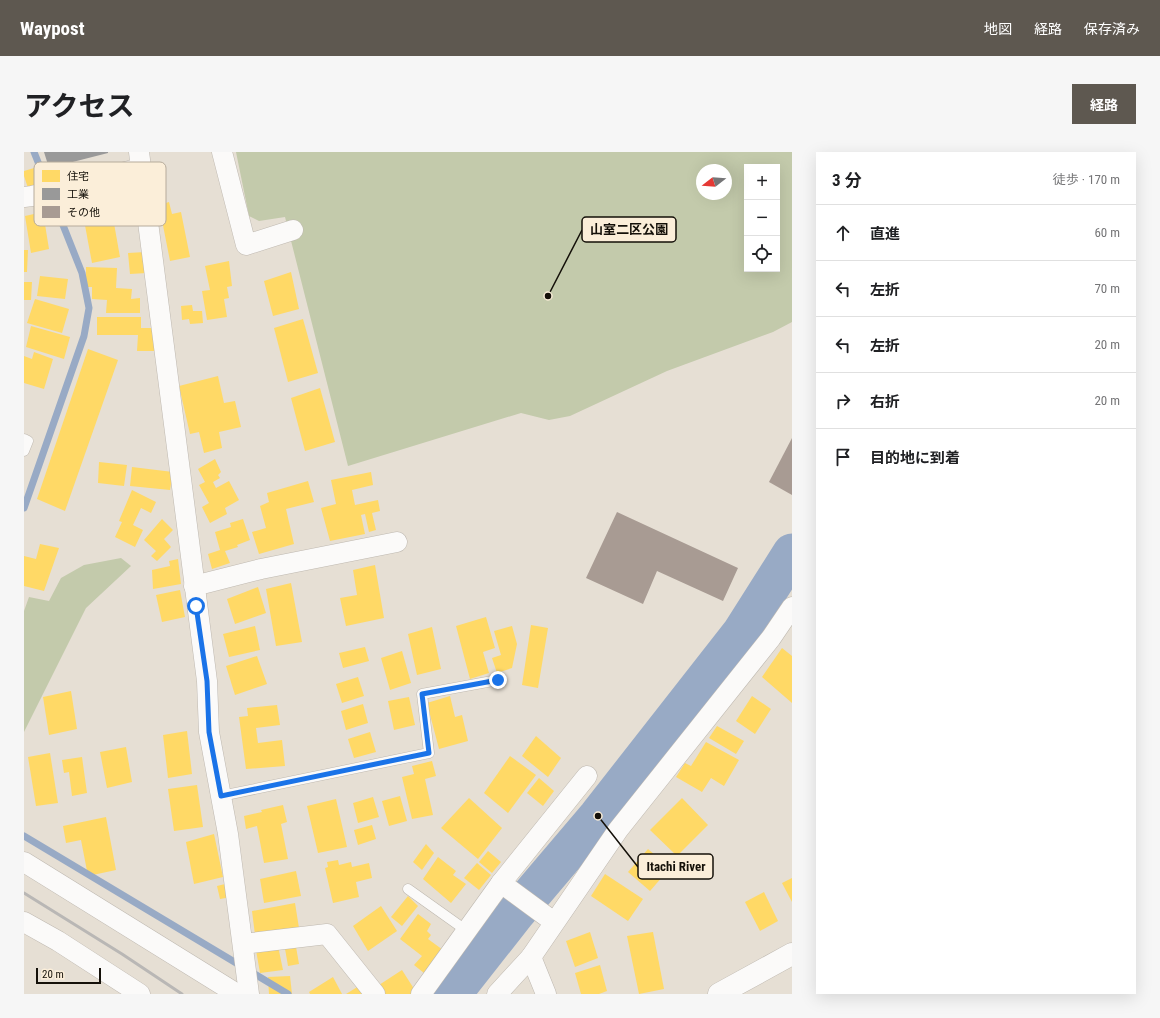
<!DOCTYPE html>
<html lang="ja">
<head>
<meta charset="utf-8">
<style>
	:root { --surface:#fff; --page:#f6f6f6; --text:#202124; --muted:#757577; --line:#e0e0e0; --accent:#5e5850 }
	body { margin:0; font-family:"Roboto Condensed","Noto Sans JP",sans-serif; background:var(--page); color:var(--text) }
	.controls { position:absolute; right:12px; top:12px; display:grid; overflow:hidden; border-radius:0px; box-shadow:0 4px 16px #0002 }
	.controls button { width:36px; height:36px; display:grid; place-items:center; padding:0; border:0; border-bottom:1px solid var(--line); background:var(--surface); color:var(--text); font:20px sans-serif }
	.compass { position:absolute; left:672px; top:12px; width:36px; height:36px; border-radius:50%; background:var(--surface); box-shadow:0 4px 16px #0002; rotate:253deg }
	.scale { position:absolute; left:12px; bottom:10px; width:65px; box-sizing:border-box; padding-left:4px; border:2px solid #141009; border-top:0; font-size:11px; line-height:14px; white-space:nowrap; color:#141009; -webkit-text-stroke:3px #fbeed9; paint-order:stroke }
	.stop { position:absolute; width:12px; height:12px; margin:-9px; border:3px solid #1a73e8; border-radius:50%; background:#fff }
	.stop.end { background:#1a73e8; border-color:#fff; box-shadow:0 1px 4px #0008 }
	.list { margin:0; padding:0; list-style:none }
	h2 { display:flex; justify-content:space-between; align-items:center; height:52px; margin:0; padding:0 16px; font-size:17px }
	h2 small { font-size:13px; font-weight:400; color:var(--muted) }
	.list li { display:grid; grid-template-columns:26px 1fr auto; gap:12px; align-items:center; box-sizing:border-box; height:56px; padding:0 16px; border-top:1px solid var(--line) }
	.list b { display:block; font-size:15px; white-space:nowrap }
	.list em { font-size:13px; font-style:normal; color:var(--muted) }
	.icon { flex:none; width:22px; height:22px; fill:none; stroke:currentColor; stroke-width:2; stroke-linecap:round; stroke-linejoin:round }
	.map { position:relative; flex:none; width:768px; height:842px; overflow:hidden; border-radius:0px }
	header { display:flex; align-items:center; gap:24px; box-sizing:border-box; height:56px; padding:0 20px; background:var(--accent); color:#fff }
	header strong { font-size:19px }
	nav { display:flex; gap:22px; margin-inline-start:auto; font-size:14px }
	.intro { display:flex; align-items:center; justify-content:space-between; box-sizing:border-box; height:96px; padding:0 24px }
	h1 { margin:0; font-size:28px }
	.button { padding:10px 18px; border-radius:0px; background:var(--accent); color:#fff; font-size:14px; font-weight:700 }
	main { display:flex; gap:24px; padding:0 24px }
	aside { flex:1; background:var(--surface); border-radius:0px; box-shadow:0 4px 16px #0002 }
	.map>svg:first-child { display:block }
</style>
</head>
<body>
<header>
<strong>Waypost</strong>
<nav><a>地図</a><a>経路</a><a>保存済み</a></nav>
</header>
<div class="intro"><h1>アクセス</h1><a class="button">経路</a></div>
<main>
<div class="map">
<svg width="768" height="842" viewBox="0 0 768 842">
	<rect width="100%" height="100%" fill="#e6dfd4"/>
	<g fill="#c3caab" fill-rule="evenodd">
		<path d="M 212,0 L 768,0 L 768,170 L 749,180 L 643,219 L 546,264 L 525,268 L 497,261 L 324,314 L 261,65 L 235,69 L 225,64 ZM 723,15 L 753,15 L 753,117 L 723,117 ZM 678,18 L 702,18 L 702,42 L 678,42 Z"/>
		<polygon points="97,406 107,414 62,456 0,580 0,459 5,445 25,449 37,426 60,413"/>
	</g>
	<g fill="#ffd966">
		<polygon points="10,16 15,33 4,36 0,24 0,19"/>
		<polygon points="145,50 148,62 157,60 166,105 146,109 135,53"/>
		<polygon points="19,60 25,97 7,101 1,64"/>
		<polygon points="88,60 96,105 68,111 60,68"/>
		<polygon points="0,98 4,98 3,120 0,120"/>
		<polygon points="121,100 123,121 106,122 104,101"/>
		<polygon points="205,109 208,134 203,135 205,146 200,147 203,165 183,168 178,139 186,138 181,114"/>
		<polygon points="62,115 93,116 92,136 108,137 107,147 116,146 116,161 82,161 83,148 68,147 68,135 62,135"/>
		<polygon points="267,120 275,157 249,164 240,129"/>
		<polygon points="16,124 44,127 41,147 13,144"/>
		<polygon points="0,130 8,130 7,148 0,148"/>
		<polygon points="11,147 45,157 38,181 3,171"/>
		<polygon points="168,153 169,159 178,159 179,171 166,172 165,167 158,168 157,154"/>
		<polygon points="73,165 117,165 117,176 133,176 130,199 113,199 114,183 73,183"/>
		<polygon points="279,167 294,221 264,230 250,176"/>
		<polygon points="7,174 46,185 40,207 2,195"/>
		<polygon points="64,197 94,208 41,359 13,347"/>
		<polygon points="10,200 29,207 20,237 0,231 0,204 8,207"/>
		<polygon points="194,224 200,251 211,249 217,275 195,280 198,296 180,301 175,280 166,282 155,234"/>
		<polygon points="296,236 311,290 281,299 267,246"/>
		<polygon points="191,307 197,320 194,323 196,326 189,330 192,336 205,329 215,348 201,356 203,362 186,371 178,355 185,351 175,333 181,330 174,317"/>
		<polygon points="75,310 103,313 100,334 74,331"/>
		<polygon points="108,315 149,320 146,338 106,334"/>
		<polygon points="347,320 349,333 328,338 331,353 354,348 356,359 348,361 352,378 345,380 341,362 337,363 341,382 306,389 297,356 312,352 307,328"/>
		<polygon points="284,329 290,350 262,357 270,392 235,402 228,380 242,376 236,354 245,350 243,341"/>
		<polygon points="108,338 132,350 127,361 117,356 109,373 119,378 111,395 91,385 98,370 95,369"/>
		<polygon points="138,367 149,378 140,387 147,395 133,409 127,404 132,399 120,388"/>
		<polygon points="219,367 226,388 213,393 214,395 201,399 206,411 188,417 184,402 196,398 191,380 207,375 206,371"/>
		<polygon points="16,392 35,396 20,439 0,434 0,404 12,407"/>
		<polygon points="154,407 157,432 129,437 128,418 146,414 145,409"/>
		<polygon points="351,413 360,466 322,474 316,446 333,443 329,418"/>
		<polygon points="267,431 278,490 252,494 242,437"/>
		<polygon points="234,435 242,461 211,472 203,447"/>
		<polygon points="156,438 161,465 138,470 132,443"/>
		<polygon points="462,465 471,496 459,500 465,521 446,527 432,474"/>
		<polygon points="507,473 524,476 514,536 498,533"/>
		<polygon points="231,474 236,498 205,505 199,482"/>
		<polygon points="488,474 493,492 488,516 473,521 468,506 477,503 470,479"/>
		<polygon points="408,475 417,517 393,523 384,482"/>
		<polygon points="341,495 345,509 319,516 315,501"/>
		<polygon points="758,496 768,504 768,551 738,525"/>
		<polygon points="378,499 387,531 366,538 357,506"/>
		<polygon points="233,504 243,532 211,543 202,514"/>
		<polygon points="334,525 340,544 318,551 312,532"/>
		<polygon points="47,539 53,577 25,583 19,545"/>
		<polygon points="426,544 431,565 438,563 444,589 415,597 403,551"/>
		<polygon points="728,544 747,557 731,582 712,569"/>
		<polygon points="385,545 391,573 370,578 364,549"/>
		<polygon points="339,552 344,571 322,578 317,559"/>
		<polygon points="253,553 256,573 232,576 234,591 258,588 261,614 222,617 215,565 224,564 223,556"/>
		<polygon points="693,574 720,589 712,602 685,586"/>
		<polygon points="163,579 168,622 144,626 139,583"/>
		<polygon points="346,580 352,600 330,606 324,587"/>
		<polygon points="512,584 537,606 524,625 498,604"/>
		<polygon points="682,590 715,608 700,634 687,626 678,640 652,625 661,611 667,614"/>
		<polygon points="102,595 108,630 83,636 76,600"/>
		<polygon points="26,601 34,651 12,654 4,605"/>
		<polygon points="486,604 512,623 484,661 460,641"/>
		<polygon points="58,605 63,641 48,644 45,620 40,621 38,608"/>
		<polygon points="408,609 412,624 401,627 409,663 388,667 378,625 390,622 388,614"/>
		<polygon points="515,626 530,639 519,654 503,641"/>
		<polygon points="173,633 179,675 150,679 144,637"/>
		<polygon points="376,644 383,669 365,674 358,649"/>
		<polygon points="349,645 355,665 334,671 329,651"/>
		<polygon points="445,646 478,676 454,707 417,676"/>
		<polygon points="658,646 684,673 653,704 626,678"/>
		<polygon points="312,647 323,695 294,701 283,654"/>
		<polygon points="259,653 263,670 257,672 264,707 240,711 233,674 222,677 220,664 238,660 237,658"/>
		<polygon points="82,665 92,718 64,724 57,688 42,691 39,674"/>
		<polygon points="348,673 352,687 334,693 330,678"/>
		<polygon points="190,682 199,725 170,732 162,690"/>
		<polygon points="402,692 410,701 398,718 389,710"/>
		<polygon points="624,697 646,716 626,739 604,720"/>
		<polygon points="464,699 477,710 468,721 455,710"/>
		<polygon points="414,705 432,719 429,723 442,732 427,751 399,727"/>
		<polygon points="314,708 315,713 327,710 328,715 345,711 348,726 332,730 335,745 309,751 301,716 304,715 303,710"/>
		<polygon points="453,711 467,723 455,738 440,726"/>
		<polygon points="272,719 277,744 240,751 236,727"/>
		<polygon points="581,722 619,747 604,769 567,744"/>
		<polygon points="768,726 768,750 758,731"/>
		<polygon points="205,731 207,745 196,747 193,734"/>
		<polygon points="740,740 754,769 736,779 721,750"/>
		<polygon points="384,744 394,754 378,774 367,765"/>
		<polygon points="271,751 275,776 231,783 228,759"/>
		<polygon points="357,754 373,779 344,799 329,774"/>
		<polygon points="394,762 407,772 403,779 407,783 404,787 419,798 400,821 390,813 398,804 376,787"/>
		<polygon points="566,780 574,806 551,815 542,789"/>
		<polygon points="629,780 640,837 615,842 603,784"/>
		<polygon points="271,789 275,812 264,814 260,791"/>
		<polygon points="254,794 259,818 236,821 232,798"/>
		<polygon points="576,813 583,839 575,842 557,842 551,821"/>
		<polygon points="378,818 392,840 389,842 361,842 355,833"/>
		<polygon points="266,824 268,842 245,842 244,825"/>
		<polygon points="309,825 318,842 286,842 285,840"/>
		<polygon points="335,834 339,842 322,842"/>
	</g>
	<polygon fill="#999" points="20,0 84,0 84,1 25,16"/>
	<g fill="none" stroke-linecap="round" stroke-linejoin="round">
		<g stroke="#98aac5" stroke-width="7">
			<polyline points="0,356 60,184 65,156 58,121 10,0"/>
			<polyline points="0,684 264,842"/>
		</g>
		<polyline stroke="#98aac5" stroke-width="39" points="428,842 491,762 574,664 718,480 768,401"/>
	</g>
	<g fill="#a89b93">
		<polygon points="768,286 768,343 745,330"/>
		<polygon points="593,360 714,416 699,449 633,419 619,452 562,426"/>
	</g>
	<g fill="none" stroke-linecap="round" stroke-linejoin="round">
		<defs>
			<g id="lane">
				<polyline points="0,287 4,289 0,299"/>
				<polyline points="197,644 405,601 398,542 474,528"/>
				<polyline points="384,737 443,779"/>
			</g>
			<g id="street">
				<polyline points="115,0 183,529 185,580 204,682 225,842"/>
				<polyline points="198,0 222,93 269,78"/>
				<polyline points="0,45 8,44 117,16"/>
				<polyline points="170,434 237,417 373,390"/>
				<polyline points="0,710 213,842"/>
				<polyline points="477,731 530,770"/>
				<polyline points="0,770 34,789 116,842"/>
				<polyline points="219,792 303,782 351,842"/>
				<polyline points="507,805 522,842"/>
				<polyline points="397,842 477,731 563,624"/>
				<polyline points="473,842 507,805 594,678 747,486 768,455"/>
			</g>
			<polyline id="secondary" points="695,842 768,802"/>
		</defs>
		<use href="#lane" stroke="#beb8b0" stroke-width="11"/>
		<use href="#street" stroke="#beb8b0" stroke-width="21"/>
		<use href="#secondary" stroke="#beb8b0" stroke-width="23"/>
		<use href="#lane" stroke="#fbfaf9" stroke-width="10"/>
		<use href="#street" stroke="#fbfaf9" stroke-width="20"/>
		<use href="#secondary" stroke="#fbfaf9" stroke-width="22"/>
		<polyline stroke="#b9b7b5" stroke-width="3" points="0,741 98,802 158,842"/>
	</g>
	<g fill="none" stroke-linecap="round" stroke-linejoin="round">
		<polyline stroke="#1a73e8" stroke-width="5" points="172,454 183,529 185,580 197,644 405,601 398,542 474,528"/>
	</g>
	<rect x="10" y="10" width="132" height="64" rx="6" fill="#fbeed9" stroke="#b6ab9b" stroke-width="1"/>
	<rect x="18" y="18" width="18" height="12" fill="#ffd966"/>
	<rect x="18" y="36" width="18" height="12" fill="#999"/>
	<rect x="18" y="54" width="18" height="12" fill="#a89b93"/>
	<g font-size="11" fill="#141009">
		<text x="43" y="28">住宅</text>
		<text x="43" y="46">工業</text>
		<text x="43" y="64">その他</text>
	</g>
	<path fill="none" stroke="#141009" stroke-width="1.5" d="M524 144L558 78M574 664L614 715"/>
	<g fill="#141009" stroke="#fbeed9" stroke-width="1.5">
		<circle cx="524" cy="144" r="4"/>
		<circle cx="574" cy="664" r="4"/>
	</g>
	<g fill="#fbeed9" stroke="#141009" stroke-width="1.5">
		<rect x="558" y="65" width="94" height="25" rx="4"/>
		<rect x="614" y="702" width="75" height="25" rx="4"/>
	</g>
	<g font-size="13" text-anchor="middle" font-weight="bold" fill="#141009">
		<text x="605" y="82">山室二区公園</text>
		<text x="652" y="719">Itachi River</text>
	</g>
</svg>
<div class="controls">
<button>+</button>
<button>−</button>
<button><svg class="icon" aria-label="locate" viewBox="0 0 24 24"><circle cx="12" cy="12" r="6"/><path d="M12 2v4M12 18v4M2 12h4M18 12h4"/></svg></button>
</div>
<svg class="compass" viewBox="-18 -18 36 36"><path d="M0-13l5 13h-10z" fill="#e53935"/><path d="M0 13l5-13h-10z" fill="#757577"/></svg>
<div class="scale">20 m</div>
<div class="stop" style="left:172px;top:454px"></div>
<div class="stop end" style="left:474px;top:528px"></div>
</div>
<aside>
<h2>3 分<small>徒歩 · 170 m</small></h2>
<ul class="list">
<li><svg class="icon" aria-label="ahead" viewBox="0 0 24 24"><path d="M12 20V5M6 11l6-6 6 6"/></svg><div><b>直進</b></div><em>60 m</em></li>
<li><svg class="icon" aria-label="left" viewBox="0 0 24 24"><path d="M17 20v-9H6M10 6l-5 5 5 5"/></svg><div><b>左折</b></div><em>70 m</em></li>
<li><svg class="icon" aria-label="left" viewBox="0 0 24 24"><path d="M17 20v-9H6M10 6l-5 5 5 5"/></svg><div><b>左折</b></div><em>20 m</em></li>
<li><svg class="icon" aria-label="right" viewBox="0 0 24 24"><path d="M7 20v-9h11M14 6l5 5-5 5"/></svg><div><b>右折</b></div><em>20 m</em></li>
<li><svg class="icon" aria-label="arrive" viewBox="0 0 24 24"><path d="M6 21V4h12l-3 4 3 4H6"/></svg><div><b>目的地に到着</b></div></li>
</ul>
</aside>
</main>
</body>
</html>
